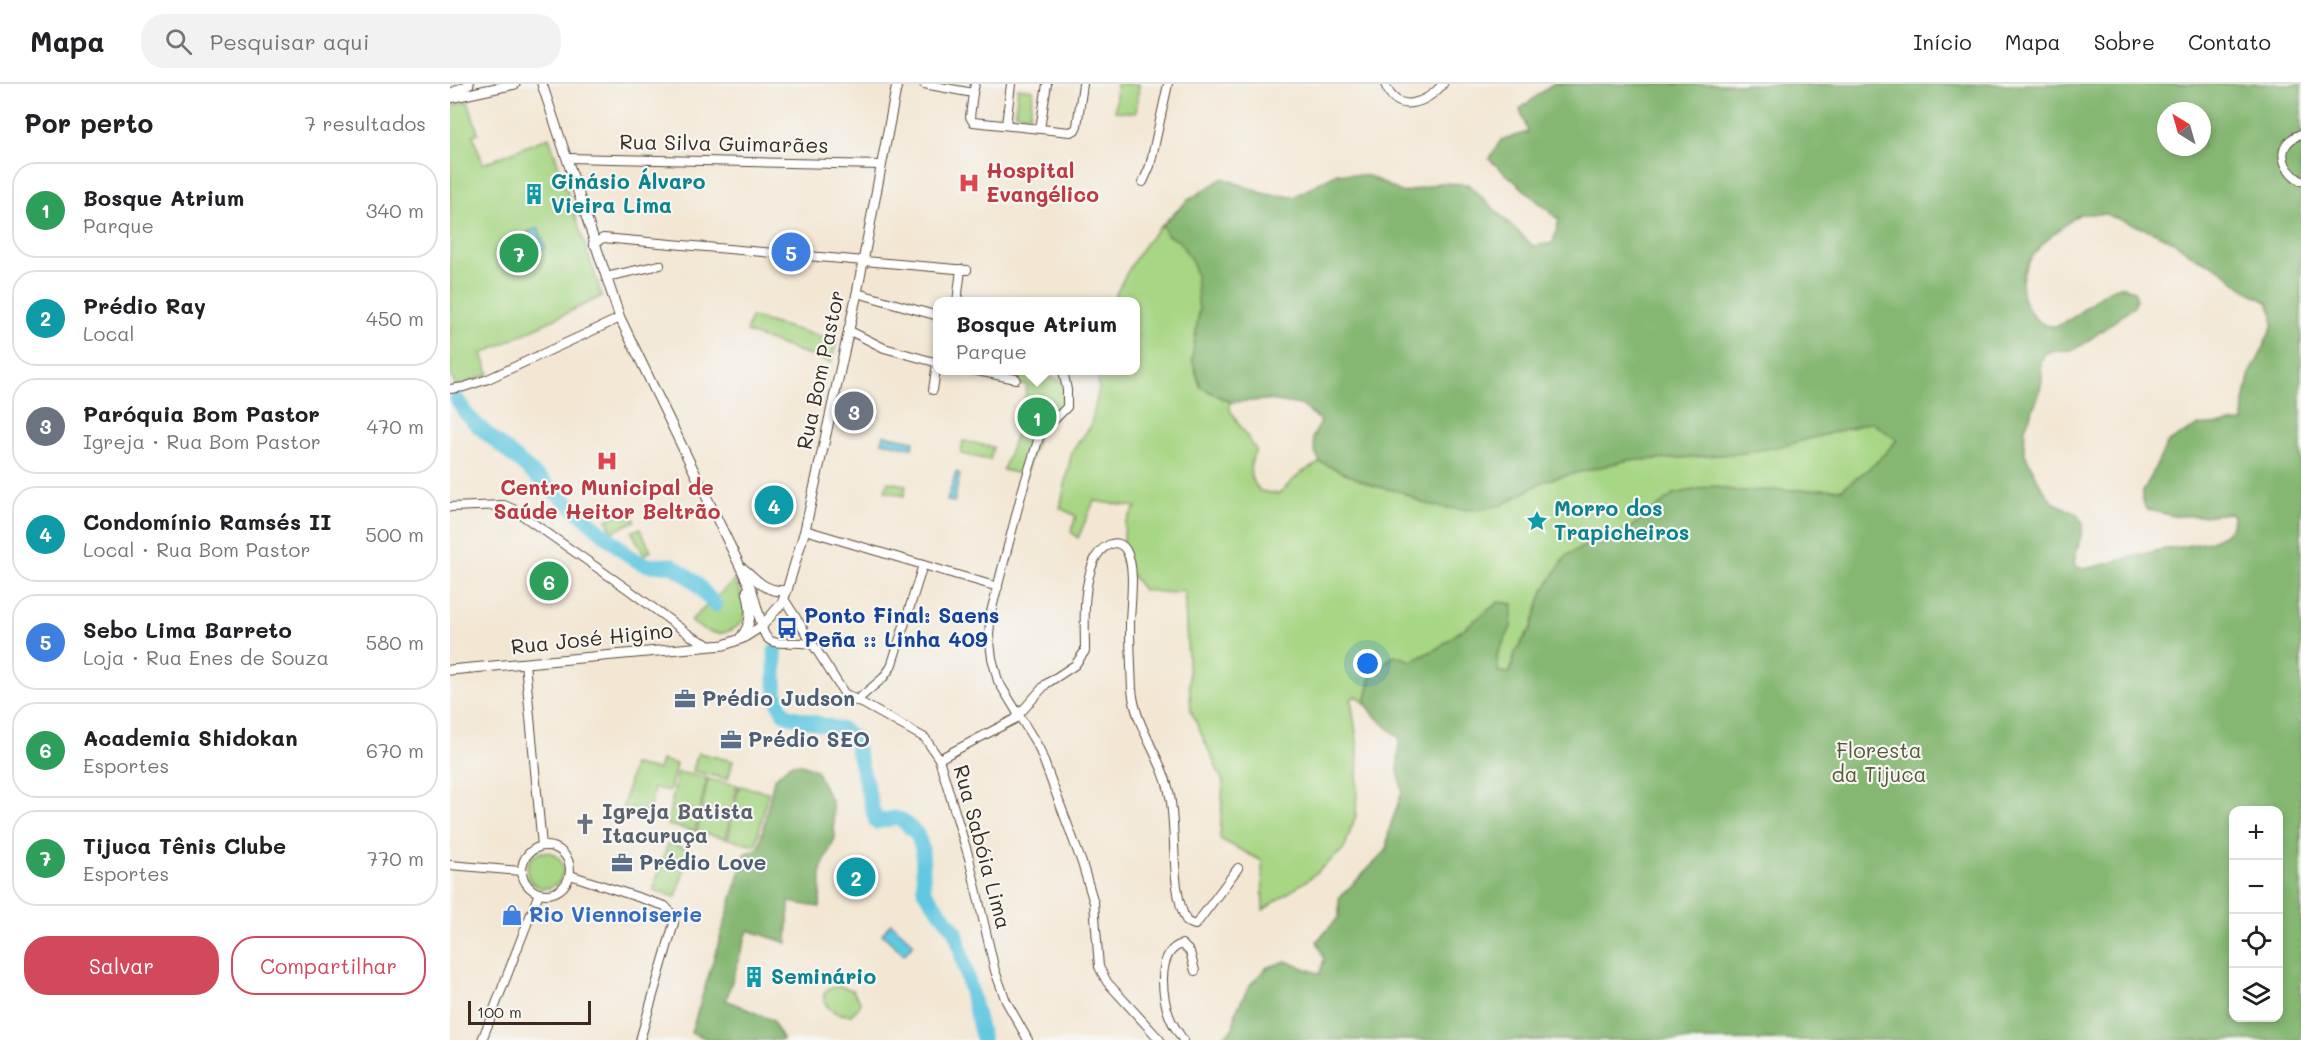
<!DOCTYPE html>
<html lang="pt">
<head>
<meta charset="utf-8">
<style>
	:root { --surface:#fff; --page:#f2f2f2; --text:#202124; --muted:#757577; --line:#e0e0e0; --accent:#d1495b }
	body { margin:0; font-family:Mali,sans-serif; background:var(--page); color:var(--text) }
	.controls { position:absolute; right:18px; bottom:18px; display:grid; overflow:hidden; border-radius:12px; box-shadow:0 3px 9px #0003 }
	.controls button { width:54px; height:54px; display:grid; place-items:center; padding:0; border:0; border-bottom:2px solid var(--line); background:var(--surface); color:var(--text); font:30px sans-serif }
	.compass { position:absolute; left:1707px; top:18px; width:54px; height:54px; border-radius:50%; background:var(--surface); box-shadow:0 3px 9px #0003; rotate:323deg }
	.scale { position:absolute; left:18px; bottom:15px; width:123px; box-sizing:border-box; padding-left:6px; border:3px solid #3b2a1e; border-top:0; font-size:16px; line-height:21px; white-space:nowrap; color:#3b2a1e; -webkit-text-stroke:4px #f6f6f2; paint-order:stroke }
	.you { position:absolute; left:918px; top:580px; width:21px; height:21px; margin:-15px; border:4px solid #fff; border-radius:50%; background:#1a73e8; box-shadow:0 0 0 9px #1a73e833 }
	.badge { display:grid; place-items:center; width:39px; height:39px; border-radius:50%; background:var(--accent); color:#fff; font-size:20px; font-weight:700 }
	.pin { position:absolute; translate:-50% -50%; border:3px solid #fff; box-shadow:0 2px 6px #0006 }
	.popup { position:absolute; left:483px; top:213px; width:207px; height:78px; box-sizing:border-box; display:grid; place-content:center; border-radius:12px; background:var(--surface); filter:drop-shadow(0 2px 4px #0005); font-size:20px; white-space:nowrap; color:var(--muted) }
	.popup b { font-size:22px; color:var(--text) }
	.popup::after { content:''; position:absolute; left:50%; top:100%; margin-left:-12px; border:12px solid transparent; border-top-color:var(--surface) }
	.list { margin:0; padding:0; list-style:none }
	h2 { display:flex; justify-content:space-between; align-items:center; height:78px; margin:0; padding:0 24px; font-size:26px }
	h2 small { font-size:20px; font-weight:400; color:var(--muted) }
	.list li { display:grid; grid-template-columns:39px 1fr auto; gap:18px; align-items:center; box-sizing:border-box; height:96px; margin:0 12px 12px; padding:0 12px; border:2px solid var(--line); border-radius:24px }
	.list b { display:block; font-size:22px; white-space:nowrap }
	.list p { margin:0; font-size:20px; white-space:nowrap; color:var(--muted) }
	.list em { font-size:20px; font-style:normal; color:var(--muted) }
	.actions { display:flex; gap:12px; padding:18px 24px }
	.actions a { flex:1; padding:14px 0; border:2px solid var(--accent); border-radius:24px; text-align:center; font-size:21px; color:var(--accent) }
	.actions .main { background:var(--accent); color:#fff }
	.icon { flex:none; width:33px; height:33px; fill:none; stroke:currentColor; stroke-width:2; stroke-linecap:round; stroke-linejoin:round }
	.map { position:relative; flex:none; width:1851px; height:956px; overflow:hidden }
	header { display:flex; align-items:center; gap:36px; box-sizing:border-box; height:84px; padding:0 30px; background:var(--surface); border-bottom:2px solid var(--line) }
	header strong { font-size:28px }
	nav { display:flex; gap:33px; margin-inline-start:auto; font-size:21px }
	.search { width:420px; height:54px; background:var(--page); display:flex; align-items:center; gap:15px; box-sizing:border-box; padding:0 21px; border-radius:24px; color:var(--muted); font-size:22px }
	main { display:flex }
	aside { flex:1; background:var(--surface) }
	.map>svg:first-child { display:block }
</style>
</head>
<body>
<header>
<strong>Mapa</strong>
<div class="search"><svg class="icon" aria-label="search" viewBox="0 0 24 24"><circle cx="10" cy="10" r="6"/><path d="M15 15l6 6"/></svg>Pesquisar aqui</div>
<nav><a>Início</a><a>Mapa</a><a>Sobre</a><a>Contato</a></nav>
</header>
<main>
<aside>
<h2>Por perto<small>7 resultados</small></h2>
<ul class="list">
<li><span class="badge" style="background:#2e9e5b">1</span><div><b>Bosque Atrium</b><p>Parque</p></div><em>340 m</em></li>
<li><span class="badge" style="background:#0f9aa8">2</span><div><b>Prédio Ray</b><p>Local</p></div><em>450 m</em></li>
<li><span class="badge" style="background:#6b7280">3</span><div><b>Paróquia Bom Pastor</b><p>Igreja · Rua Bom Pastor</p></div><em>470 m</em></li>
<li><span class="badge" style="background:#0f9aa8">4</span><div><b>Condomínio Ramsés II</b><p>Local · Rua Bom Pastor</p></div><em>500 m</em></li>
<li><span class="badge" style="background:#3f7fe0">5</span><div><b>Sebo Lima Barreto</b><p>Loja · Rua Enes de Souza</p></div><em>580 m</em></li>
<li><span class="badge" style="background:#2e9e5b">6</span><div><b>Academia Shidokan</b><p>Esportes</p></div><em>670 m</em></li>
<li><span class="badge" style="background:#2e9e5b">7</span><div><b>Tijuca Tênis Clube</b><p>Esportes</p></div><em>770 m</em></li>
</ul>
<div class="actions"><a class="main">Salvar</a><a>Compartilhar</a></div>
</aside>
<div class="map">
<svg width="1851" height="956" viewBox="0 0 1851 956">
	<rect width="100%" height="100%" fill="#f6f6f2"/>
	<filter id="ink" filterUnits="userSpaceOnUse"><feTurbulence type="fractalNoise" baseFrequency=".0167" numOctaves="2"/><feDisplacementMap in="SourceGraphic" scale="12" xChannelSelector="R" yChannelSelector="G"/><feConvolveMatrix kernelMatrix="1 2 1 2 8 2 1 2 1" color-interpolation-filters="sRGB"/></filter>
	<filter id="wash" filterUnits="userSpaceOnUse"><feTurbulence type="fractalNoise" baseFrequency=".008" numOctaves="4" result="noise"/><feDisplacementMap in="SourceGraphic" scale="24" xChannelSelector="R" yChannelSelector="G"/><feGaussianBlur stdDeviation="1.35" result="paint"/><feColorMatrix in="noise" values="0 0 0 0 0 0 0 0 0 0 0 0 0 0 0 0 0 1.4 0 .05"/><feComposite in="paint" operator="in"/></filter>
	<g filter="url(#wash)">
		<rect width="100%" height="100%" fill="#f3e7d4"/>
		<g fill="#a7d684" stroke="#718051" stroke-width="1.5">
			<polygon points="667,0 689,0 686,29 665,27"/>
			<polygon points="568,4 583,6 580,31 565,29"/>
			<polygon points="18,17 28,49 23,51 33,80 99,53 152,212 32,270 39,290 6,302 2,294 0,294 0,22"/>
			<path d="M 712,141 L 717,151 L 729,157 L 742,177 L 746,191 L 749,226 L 742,275 L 750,303 L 780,318 L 780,326 L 806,366 C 798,383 798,393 810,407 L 828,410 L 851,389 L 870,378 L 921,401 L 952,408 L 972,419 L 1052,421 L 1094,397 L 1178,376 L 1216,375 L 1294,369 L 1336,361 L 1422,338 L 1447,356 L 1426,379 L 1392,405 L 1285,407 L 1263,402 L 1224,410 L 1158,461 L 1138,460 L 1093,507 L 1081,544 L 1065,569 L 1060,589 L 1048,588 L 1047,572 L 1061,543 L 1062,520 L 1049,518 L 988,564 L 962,577 L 944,571 L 922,590 L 915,619 L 907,612 L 901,615 L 908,664 L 906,731 L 894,765 L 859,795 L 813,826 L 812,777 L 770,755 L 773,698 L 741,627 L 734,506 L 722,509 L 693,506 L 672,478 L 675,439 L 686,423 L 644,417 L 628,454 L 621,448 L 626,432 L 610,424 L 622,367 L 641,342 L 649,305 L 647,287 L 686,286 L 686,218 L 663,217 C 675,190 690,162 712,141 Z"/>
			<polygon points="301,233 387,257 381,279 296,248"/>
			<path d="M 571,287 L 614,297 L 617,322 L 591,344 L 575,391 L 553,386 C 564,358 573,330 577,301 L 568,300 Z"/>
			<polygon points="513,357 543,363 540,376 511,370"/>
			<polygon points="438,398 456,401 454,412 435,407"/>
			<polygon points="179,425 185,437 162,448 157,436"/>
			<polygon points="190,444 201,467 194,471 182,448"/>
			<path d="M 284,497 C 288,504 293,510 295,518 C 300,539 279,553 260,548 C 253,546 246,541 240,537 Z"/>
			<polygon points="248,669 283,677 278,695 243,687"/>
			<polygon points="211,676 226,680 220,707 204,704 199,728 173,723 183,681 208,686"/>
			<polygon points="228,688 257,694 245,747 217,741"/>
			<polygon points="258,695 287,701 276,754 247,748"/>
			<polygon points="289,702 318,708 306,761 278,755"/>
			<polygon points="218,759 240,766 226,813 203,806"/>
			<circle cx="95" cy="786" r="18"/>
			<path d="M 389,902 L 402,906 L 410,917 L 409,923 L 401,931 C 387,931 373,926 374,910 L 378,905 Z"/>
		</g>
		<g fill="#85b772" stroke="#607048" stroke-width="1.5" fill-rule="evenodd">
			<path d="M 1103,0 L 1851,0 L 1851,956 L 770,956 L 783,944 L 786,927 L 800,901 L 816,884 L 836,877 L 870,890 L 874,875 L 867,857 L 889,833 L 889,814 L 936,767 L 939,746 L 952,708 L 948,685 L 949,654 L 925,632 L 915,619 L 922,590 L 945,571 L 962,577 L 988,564 L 1049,518 L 1063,520 L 1061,543 L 1047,572 L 1048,588 L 1060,589 L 1065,569 L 1081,544 L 1093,507 L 1117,471 L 1138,460 L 1158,461 L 1224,410 L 1263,402 L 1285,407 L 1392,405 L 1426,379 L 1447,356 L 1422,338 L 1336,361 L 1294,369 L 1216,375 L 1178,376 L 1094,397 L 1052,421 L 1025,426 L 995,424 L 972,419 L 952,408 L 921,401 L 870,378 L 865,368 L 863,353 L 871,337 L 851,321 L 819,316 L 780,318 L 751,303 L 742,275 L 749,227 L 746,191 L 742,177 L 729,157 L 717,151 L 712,141 L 738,116 L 773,94 L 815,110 L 844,113 L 887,89 L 919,92 L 953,109 L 989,99 L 1018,100 L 1083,162 L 1103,159 L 1109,136 L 1039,75 L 1051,56 L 1078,48 L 1070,25 ZM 1716,27 L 1752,27 L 1752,63 L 1716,63 ZM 1630,130 L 1655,130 L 1706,149 L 1724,158 L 1746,174 L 1771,185 L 1791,203 L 1818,219 L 1823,231 L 1823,240 L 1809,273 L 1799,292 L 1794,318 L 1793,338 L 1747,342 L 1718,358 L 1692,410 L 1692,416 L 1696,425 L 1724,432 L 1752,432 L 1780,429 L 1783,432 L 1782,442 L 1775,450 L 1759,458 L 1705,467 L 1643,483 L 1629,484 L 1624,481 C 1625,467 1632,454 1633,439 L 1627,430 L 1603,418 L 1592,404 L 1574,368 L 1575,344 L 1589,311 L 1592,296 L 1591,279 L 1594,270 L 1601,267 L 1621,266 L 1632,261 L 1684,223 L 1686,215 L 1685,207 C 1679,205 1674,202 1667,203 C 1647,207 1617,250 1595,241 C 1586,237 1580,230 1576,221 C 1557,182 1603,149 1630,130 ZM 1784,726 L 1828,726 L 1828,934 L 1784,934 Z"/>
			<polygon points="340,680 352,680 366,686 382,719 385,754 371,785 370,823 339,818 337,859 298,846 276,916 322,936 333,956 261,956 241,949 296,769 309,764 324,695"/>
		</g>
		<g fill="#62c7e0" stroke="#4e787f" stroke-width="1.5">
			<polygon points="88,144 96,164 87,168 78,148"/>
			<polygon points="434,351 464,357 462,364 432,358"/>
			<polygon points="506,388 510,390 504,418 497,417"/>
			<polygon points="96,491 105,493 101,509 92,507"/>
			<polygon points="441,839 464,860 454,871 432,850"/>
		</g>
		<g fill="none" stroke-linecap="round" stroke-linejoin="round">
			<g stroke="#62c7e0" stroke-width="15">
				<path d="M 7,315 L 16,330 L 28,342 L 177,470 C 197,485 200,481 222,481 L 245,498 L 265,521"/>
				<path d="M 325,567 C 326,586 321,617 336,631 L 393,646 L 404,654 L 426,738 L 444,734 L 452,736 L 467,750 L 472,764 L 474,807 L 506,848 L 533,956"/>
			</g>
		</g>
	</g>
	<g filter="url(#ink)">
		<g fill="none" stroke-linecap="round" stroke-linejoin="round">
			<defs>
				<g id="minor">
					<polyline points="474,0 523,9 520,33 523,38 620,48 625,46 627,42 633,0"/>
					<path d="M 935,0 C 947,32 976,19 993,0"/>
					<polyline points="523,9 525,0"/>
					<polyline points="556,41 561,0"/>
					<polyline points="590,45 597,0"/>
					<path d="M 1851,50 C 1824,61 1831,84 1851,97"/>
					<polyline points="117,74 431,81"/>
					<polyline points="693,98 700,82 718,0"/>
					<polyline points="143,160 153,154 517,186"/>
					<polyline points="156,193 210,181"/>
					<polyline points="407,209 488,232"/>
					<polyline points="507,218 511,185"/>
					<polyline points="398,246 434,264 488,279"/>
					<polyline points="523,286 566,295"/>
					<polyline points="613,286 617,306 617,323 590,350 572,408 541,528 539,551 542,574 548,597 589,664 632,779 644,819 649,883 657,898 710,956"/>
					<polyline points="0,305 14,303 38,295 170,234"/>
					<polyline points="483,306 487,279"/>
					<polyline points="0,423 54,421 63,425 179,506 241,552 261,562"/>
					<polyline points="355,446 548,503"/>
					<polyline points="334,515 394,609 475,654 489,675 519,774 545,887 556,917 578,956"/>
					<path d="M 312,542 C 317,570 341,553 362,561"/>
					<polyline points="75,579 92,762"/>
					<polyline points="406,617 433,594 441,583 473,481"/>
					<path d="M 489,675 L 565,635 L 596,600 L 625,581 L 635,567 C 635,537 632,505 644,477 C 650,463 668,450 677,468 C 686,485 680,521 680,541 C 680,562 681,584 682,605 C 685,644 713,674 720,712 C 727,748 720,807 737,838 L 745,841 L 747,839 L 788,784"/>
					<circle cx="96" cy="786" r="24"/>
					<polyline points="0,781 71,787"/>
					<polyline points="120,791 215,822 223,831 224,839 190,956"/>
					<polyline points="32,956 89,809"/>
					<path d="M 733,956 C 729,949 724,943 721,936 C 712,917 705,868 732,860 L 740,868 L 745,887"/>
				</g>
				<g id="tertiary">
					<polyline points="92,0 170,234 302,507 312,542"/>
					<polyline points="0,10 19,0"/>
					<polyline points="0,14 65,0"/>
					<path d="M 294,485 C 307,497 319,510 337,506"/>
					<path d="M 291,553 C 303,539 301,524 297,507"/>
					<polyline points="0,586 274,561 293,554 312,542 332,519 337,506 355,446 407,209 447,0"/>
				</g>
			</defs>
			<use href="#minor" stroke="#574639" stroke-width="10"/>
			<use href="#tertiary" stroke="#574639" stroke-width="11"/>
			<use href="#minor" stroke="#fff" stroke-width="8"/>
			<use href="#tertiary" stroke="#fff" stroke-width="9"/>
		</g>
	</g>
	<defs>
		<symbol id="hospital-bare" viewBox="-9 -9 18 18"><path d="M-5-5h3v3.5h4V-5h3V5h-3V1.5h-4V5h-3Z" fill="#e0444e" stroke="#f6f6f2" stroke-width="2.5" paint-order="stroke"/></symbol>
		<symbol id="building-bare" viewBox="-9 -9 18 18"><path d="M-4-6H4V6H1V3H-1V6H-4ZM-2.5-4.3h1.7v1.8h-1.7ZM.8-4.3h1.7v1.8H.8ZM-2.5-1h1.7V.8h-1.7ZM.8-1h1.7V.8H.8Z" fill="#0f9aa8" stroke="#f6f6f2" stroke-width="2.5" paint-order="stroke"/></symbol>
		<symbol id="sight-bare" viewBox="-9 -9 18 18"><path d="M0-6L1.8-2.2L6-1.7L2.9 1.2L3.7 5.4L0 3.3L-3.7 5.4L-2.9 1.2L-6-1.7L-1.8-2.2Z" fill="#0f9aa8" stroke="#f6f6f2" stroke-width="2.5" paint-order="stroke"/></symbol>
		<symbol id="bus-bare" viewBox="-9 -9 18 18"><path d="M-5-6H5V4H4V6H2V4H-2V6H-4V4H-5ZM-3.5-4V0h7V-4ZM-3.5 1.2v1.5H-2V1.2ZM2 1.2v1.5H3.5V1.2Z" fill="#1a4fb4" stroke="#f6f6f2" stroke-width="2.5" paint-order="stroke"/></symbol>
		<symbol id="office-bare" viewBox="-9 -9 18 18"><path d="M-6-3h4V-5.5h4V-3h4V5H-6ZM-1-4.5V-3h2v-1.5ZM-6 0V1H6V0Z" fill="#5c6f8a" stroke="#f6f6f2" stroke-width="2.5" paint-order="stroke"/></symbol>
		<symbol id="church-bare" viewBox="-9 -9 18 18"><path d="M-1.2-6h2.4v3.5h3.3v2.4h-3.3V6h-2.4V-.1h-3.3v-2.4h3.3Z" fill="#6b7280" stroke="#f6f6f2" stroke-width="2.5" paint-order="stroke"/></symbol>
		<symbol id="shop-bare" viewBox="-9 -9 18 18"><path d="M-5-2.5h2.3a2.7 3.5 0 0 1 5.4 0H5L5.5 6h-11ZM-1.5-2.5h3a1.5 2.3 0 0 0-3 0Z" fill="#3f7fe0" stroke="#f6f6f2" stroke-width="2.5" paint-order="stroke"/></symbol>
	</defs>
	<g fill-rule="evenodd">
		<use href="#hospital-bare" x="504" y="84" width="30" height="30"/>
		<use href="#building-bare" x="69" y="95" width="30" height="30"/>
		<use href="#hospital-bare" x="142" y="362" width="30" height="30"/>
		<use href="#sight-bare" x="1072" y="422" width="30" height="30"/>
		<use href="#bus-bare" x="322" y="529" width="30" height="30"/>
		<use href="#office-bare" x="220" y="600" width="30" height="30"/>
		<use href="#office-bare" x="266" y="641" width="30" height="30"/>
		<use href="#church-bare" x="120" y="725" width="30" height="30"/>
		<use href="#office-bare" x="157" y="764" width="30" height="30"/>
		<use href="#shop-bare" x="47" y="816" width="30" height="30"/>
		<use href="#building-bare" x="289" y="878" width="30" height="30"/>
	</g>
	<g text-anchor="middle" stroke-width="4.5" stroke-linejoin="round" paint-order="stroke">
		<g font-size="21" fill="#3b2a1e" stroke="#f6f6f2">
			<text transform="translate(274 60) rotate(1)" y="7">Rua Silva Guimarães</text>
			<text transform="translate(371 286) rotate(-78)" y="7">Rua Bom Pastor</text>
			<text transform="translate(142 555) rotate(-6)" y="7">Rua José Higino</text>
			<text transform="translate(532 763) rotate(75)" y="7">Rua Sabóia Lima</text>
		</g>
		<g font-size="21" font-weight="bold" fill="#be3a42" stroke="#f6f6f2" text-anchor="start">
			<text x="536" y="94">Hospital<tspan x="536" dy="24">Evangélico</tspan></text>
			<text x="157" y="411" text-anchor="middle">Centro Municipal de<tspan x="157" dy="24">Saúde Heitor Beltrão</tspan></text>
		</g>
		<g font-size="21" font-weight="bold" fill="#0d838f" stroke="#f6f6f2" text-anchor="start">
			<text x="101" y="105">Ginásio Álvaro<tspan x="101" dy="24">Vieira Lima</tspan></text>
			<text x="1104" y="432">Morro dos<tspan x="1104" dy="24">Trapicheiros</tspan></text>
			<text x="321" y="900">Seminário</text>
		</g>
		<g font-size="21" font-weight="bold" fill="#164399" stroke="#f6f6f2" text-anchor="start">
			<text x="354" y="539">Ponto Final: Saens<tspan x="354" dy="24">Peña :: Linha 409</tspan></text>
		</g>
		<g font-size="21" font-weight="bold" fill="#4e5e75" stroke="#f6f6f2" text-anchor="start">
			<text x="252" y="622">Prédio Judson</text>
			<text x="298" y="663">Prédio SEO</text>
			<text x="189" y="786">Prédio Love</text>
		</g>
		<g font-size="21" fill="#565538" stroke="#f6f6f2">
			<text x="1429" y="674">Floresta<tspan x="1429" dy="24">da Tijuca</tspan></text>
		</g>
		<g font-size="21" font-weight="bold" fill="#5b616d" stroke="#f6f6f2" text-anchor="start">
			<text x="152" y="735">Igreja Batista<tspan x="152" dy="24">Itacuruça</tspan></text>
		</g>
		<g font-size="21" font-weight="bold" fill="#366cbe" stroke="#f6f6f2" text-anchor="start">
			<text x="79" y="838">Rio Viennoiserie</text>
		</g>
	</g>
</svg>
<div class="controls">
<button>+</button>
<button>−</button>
<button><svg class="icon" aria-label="locate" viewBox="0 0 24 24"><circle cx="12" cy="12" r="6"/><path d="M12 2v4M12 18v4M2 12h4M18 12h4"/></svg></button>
<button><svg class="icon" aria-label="layers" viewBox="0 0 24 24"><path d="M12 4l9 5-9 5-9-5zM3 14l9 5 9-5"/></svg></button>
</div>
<svg class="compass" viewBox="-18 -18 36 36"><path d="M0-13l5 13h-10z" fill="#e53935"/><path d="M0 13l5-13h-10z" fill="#757577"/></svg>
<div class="scale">100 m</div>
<div class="you"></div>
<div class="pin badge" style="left:587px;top:333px;background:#2e9e5b">1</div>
<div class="popup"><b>Bosque Atrium</b>Parque</div>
<div class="pin badge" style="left:406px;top:793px;background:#0f9aa8">2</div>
<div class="pin badge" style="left:404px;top:327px;background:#6b7280">3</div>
<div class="pin badge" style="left:324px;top:421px;background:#0f9aa8">4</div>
<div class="pin badge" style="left:341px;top:168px;background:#3f7fe0">5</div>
<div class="pin badge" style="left:99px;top:497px;background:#2e9e5b">6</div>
<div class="pin badge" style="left:69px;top:169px;background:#2e9e5b">7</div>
</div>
</main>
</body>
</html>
